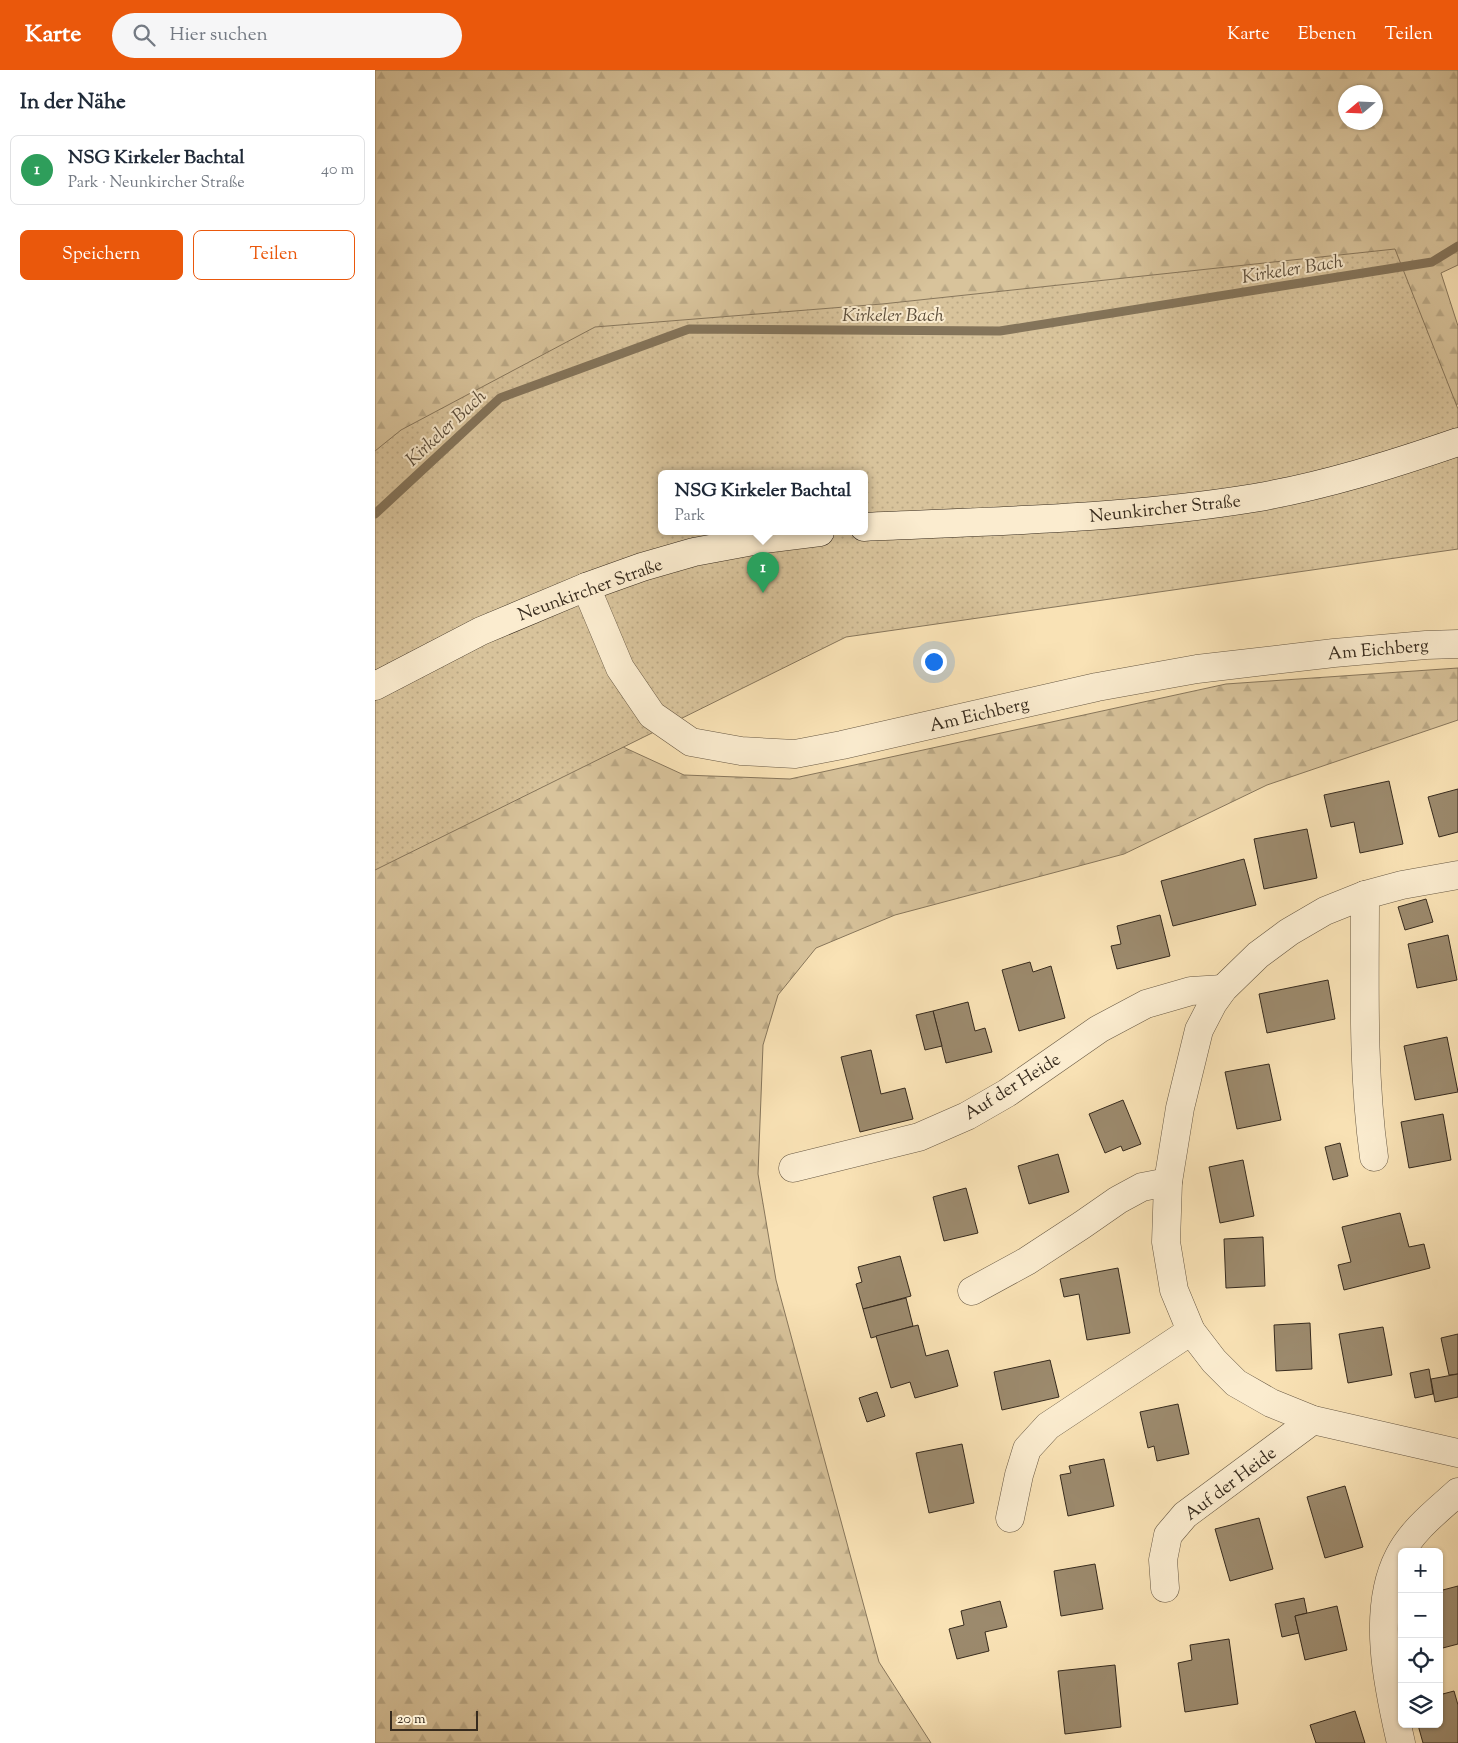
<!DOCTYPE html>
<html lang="de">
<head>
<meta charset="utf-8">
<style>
	:root { --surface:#fff; --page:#f6f6f7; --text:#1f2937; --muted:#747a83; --line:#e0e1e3; --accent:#ea580c }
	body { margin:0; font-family:"Sorts Mill Goudy",serif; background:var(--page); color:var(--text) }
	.controls { position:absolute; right:15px; bottom:15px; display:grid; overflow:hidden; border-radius:8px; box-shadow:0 1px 4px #0004 }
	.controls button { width:45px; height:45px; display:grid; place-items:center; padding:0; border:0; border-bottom:1px solid var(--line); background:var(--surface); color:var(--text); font:25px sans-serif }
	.compass { position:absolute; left:963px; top:15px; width:45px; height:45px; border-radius:50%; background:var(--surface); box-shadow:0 1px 4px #0004; rotate:251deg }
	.scale { position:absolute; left:15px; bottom:12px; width:88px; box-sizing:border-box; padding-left:5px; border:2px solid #372b1e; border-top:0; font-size:14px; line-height:18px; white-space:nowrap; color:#372b1e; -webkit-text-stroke:4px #fbeccf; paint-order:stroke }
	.you { position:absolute; left:558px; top:591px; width:18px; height:18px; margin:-12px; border:4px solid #fff; border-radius:50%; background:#1a73e8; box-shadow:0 0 0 8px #1a73e833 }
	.badge { display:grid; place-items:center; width:32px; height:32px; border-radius:50%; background:var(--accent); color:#fff; font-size:16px; font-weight:700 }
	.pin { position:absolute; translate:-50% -41px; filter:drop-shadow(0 1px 2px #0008) }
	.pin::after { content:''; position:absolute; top:26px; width:18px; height:15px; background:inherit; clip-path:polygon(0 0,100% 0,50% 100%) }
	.popup { position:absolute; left:283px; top:400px; width:210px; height:65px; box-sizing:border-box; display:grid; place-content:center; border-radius:8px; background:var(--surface); filter:drop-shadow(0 1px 4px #0005); font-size:16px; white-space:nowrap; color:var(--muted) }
	.popup b { font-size:19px; color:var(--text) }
	.popup::after { content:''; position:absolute; left:50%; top:100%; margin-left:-10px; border:10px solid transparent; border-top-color:var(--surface) }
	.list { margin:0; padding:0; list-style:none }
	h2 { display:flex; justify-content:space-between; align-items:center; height:65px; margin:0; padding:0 20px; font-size:21px }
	h2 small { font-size:16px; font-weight:400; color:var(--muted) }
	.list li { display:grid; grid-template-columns:32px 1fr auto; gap:15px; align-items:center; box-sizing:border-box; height:70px; margin:0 10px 10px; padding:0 10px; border:1px solid var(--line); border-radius:8px }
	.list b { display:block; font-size:19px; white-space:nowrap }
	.list p { margin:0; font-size:16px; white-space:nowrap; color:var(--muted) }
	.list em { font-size:16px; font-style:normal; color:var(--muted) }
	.actions { display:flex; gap:10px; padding:15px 20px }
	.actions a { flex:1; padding:11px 0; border:1px solid var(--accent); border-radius:8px; text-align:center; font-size:18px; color:var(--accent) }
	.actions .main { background:var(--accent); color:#fff }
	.icon { flex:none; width:28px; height:28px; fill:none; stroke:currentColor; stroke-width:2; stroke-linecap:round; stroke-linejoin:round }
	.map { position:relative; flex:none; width:1083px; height:1673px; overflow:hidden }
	header { display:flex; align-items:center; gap:30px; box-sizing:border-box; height:70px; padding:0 25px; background:var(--accent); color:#fff }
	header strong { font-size:24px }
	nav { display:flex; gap:28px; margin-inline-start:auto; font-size:18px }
	.search { width:350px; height:45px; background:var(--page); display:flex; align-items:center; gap:12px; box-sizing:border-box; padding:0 18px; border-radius:28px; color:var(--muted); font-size:19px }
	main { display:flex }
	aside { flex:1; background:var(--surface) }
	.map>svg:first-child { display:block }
</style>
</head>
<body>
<header>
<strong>Karte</strong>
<div class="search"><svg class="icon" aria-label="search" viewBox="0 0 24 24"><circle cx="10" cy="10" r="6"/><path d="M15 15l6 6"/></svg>Hier suchen</div>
<nav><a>Karte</a><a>Ebenen</a><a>Teilen</a></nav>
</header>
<main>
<aside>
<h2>In der Nähe<small></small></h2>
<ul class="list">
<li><span class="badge" style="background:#2e9e5b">1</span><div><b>NSG Kirkeler Bachtal</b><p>Park · Neunkircher Straße</p></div><em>40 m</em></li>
</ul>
<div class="actions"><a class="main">Speichern</a><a>Teilen</a></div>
</aside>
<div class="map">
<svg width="1083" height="1673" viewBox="0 0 1083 1673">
	<defs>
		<pattern id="forest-firs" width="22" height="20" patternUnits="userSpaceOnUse" patternTransform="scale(1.25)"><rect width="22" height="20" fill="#d8c39b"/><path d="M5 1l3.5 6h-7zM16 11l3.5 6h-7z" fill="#baa885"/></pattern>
		<pattern id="park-dots" width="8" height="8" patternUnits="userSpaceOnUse" patternTransform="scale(1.25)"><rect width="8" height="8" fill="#d8c39b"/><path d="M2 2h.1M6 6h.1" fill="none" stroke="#baa885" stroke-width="1.8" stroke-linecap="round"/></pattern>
	</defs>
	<rect width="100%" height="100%" fill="#f9e2b5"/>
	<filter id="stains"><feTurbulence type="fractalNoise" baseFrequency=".004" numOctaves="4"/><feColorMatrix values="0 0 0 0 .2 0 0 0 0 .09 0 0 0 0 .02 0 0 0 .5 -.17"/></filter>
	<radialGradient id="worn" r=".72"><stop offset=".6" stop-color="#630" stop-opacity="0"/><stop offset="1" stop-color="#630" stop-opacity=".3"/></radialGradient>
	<g fill="url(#forest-firs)" stroke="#88775c" fill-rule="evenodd">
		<path d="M 0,0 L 1083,0 L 1083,195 L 1066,203 L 1083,256 L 1083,334 L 974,362 L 489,404 L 287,404 L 0,561 ZM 971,22 L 1001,22 L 1001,52 L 971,52 Z"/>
		<polygon points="1083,598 1083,650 892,715 749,784 520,845 441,878 403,925 388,975 383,1104 401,1210 504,1592 556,1673 0,1673 0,671 172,642 309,705 415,709 851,614"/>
	</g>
	<path fill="url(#park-dots)" stroke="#88775c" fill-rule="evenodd" d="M 1020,179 L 1083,339 L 1083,479 L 471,567 L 0,800 L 0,381 L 26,360 L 220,257 L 507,234 ZM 287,404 L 489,404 L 489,462 L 287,462 Z"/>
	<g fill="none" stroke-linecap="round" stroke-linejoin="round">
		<polyline stroke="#84745a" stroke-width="9" points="0,444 125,328 314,259 625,261 1057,192 1083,176"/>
	</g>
	<g fill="#9c8a6d" stroke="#372b1e">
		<polygon points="1014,711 1028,774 985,783 979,752 956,757 949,725"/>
		<polygon points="1083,719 1083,762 1064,767 1053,727"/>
		<polygon points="932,759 942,808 889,819 879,769"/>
		<polygon points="869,789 881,835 798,856 786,811"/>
		<polygon points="1051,829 1058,852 1030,860 1023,837"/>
		<polygon points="785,845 795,886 742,899 736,876 746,874 742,856"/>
		<polygon points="1073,865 1082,910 1042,918 1033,874"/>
		<polygon points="655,892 658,902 676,896 690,948 644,961 627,900"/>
		<polygon points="953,910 960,949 892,963 884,924"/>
		<polygon points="593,932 600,961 610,958 617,982 571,993 558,941"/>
		<polygon points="558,941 567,976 550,980 541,945"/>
		<polygon points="1072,967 1083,1022 1040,1030 1029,976"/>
		<polygon points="496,980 506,1024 530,1018 538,1049 485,1062 466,987"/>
		<polygon points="894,994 906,1050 862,1059 850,1002"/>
		<polygon points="748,1030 766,1074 748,1081 746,1076 730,1083 714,1044"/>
		<polygon points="1068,1044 1076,1090 1034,1098 1026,1052"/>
		<polygon points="965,1073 973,1106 958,1110 950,1077"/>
		<polygon points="683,1084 694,1122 654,1134 643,1096"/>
		<polygon points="868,1090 879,1146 845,1153 834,1097"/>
		<polygon points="591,1118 603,1163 569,1171 558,1127"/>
		<polygon points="1025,1143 1034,1177 1049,1174 1055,1198 969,1220 963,1195 976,1192 967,1157"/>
		<polygon points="888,1167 890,1216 851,1218 849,1169"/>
		<polygon points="525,1186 536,1226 488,1239 481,1214 487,1212 483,1197"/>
		<polygon points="743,1198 755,1263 712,1270 704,1224 689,1227 685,1209"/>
		<polygon points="531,1228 538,1256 496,1268 488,1239"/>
		<polygon points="935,1253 937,1299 901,1301 899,1255"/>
		<polygon points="543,1255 551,1286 573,1280 583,1316 540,1328 535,1312 516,1318 501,1266"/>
		<polygon points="1008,1257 1017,1305 973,1313 964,1264"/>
		<polygon points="1083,1264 1083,1304 1074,1305 1066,1268"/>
		<polygon points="675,1290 684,1327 627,1340 619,1302"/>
		<polygon points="1054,1299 1058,1324 1040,1328 1035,1303"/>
		<polygon points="1083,1304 1083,1327 1060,1332 1056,1309"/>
		<polygon points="502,1322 510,1346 492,1352 484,1328"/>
		<polygon points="803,1334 814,1384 782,1391 779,1376 773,1378 765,1342"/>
		<polygon points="587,1374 599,1433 554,1443 541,1383"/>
		<polygon points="729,1389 739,1436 693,1446 685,1405 696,1403 694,1396"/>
		<polygon points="970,1416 988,1477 950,1488 932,1427"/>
		<polygon points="884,1448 898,1499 855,1511 840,1459"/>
		<polygon points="720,1494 728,1539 686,1546 679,1501"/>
		<polygon points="1083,1516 1083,1574 1064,1579 1064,1521"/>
		<polygon points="929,1528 932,1543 920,1546 924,1563 907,1567 900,1534"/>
		<polygon points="625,1531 632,1557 610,1562 614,1581 582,1589 574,1559 589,1555 586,1541"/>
		<polygon points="962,1536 972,1580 930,1590 920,1546"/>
		<polygon points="854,1569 863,1634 810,1642 803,1593 817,1590 815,1575"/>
		<polygon points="740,1595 746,1657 690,1664 683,1601"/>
		<polygon points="1079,1621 1083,1635 1083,1673 1048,1673 1043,1655 1064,1654 1064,1625"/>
		<polygon points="980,1641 990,1673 941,1673 935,1655"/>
	</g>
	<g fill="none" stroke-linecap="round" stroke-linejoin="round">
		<defs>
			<g id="street">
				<polyline points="211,517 245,598 277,645 316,672 366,681 420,684 467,675 722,617 822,599 959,583 1051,575 1083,574"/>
				<polyline points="1083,805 1027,815 990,825 950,841 914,862 883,885 848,919 838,933 824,960 805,1038 793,1112 791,1172 799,1220 816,1261 839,1291 861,1313 896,1333 938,1350 1083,1383"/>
				<path d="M 990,825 C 990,912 987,1000 999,1087"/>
				<polyline points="418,1098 544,1067 592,1046 632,1023 724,959 771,934 816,921 848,919"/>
				<polyline points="597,1221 652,1191 707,1155 743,1130 767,1117 793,1112"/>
				<polyline points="635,1448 644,1405 652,1379 673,1356 816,1261"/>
				<polyline points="790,1518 788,1490 793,1465 810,1445 938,1350"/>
				<path d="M 1026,1673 C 1013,1617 996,1540 1024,1486 C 1037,1460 1062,1441 1083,1422"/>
			</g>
			<g id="secondary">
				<path d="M 489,457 C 619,451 750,449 879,428 C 949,416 1016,395 1083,372"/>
				<polyline points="0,616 106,561 211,517 267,497 319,482 389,469 445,462"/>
			</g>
		</defs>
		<use href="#street" stroke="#685944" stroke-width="29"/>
		<use href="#secondary" stroke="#372b1e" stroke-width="29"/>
		<use href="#street" stroke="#fbeccf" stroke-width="28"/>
		<use href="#secondary" stroke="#fbeccf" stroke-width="28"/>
	</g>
	<g text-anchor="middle" stroke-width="4" stroke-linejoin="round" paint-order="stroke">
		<g font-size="18" fill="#372b1e" stroke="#fbeccf">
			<text transform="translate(790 438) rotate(-6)" y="6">Neunkircher Straße</text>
			<text transform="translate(215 519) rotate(-20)" y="6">Neunkircher Straße</text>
			<text transform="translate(1003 579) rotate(-5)" y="6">Am Eichberg</text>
			<text transform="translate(604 644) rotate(-13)" y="6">Am Eichberg</text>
			<text transform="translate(637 1016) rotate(-32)" y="6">Auf der Heide</text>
			<text transform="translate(855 1413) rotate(-37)" y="6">Auf der Heide</text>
		</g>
		<g font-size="19" font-style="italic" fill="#5d4f3c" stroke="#fbeccf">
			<text transform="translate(917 198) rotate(-9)" y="7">Kirkeler Bach</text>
			<text x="518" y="251">Kirkeler Bach</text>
			<text transform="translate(70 357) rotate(-43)" y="7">Kirkeler Bach</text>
		</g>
	</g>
	<rect width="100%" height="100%" filter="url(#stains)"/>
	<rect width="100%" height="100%" fill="url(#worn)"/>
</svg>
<div class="controls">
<button>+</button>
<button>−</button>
<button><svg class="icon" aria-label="locate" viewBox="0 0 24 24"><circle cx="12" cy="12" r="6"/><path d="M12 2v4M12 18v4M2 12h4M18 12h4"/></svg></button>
<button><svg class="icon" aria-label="layers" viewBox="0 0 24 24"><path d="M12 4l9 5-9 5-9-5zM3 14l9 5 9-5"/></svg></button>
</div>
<svg class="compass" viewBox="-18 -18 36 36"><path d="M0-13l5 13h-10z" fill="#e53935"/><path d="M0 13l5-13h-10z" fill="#747a83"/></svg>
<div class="scale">20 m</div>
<div class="you"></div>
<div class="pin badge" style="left:388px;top:523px;background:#2e9e5b">1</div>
<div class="popup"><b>NSG Kirkeler Bachtal</b>Park</div>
</div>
</main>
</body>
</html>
